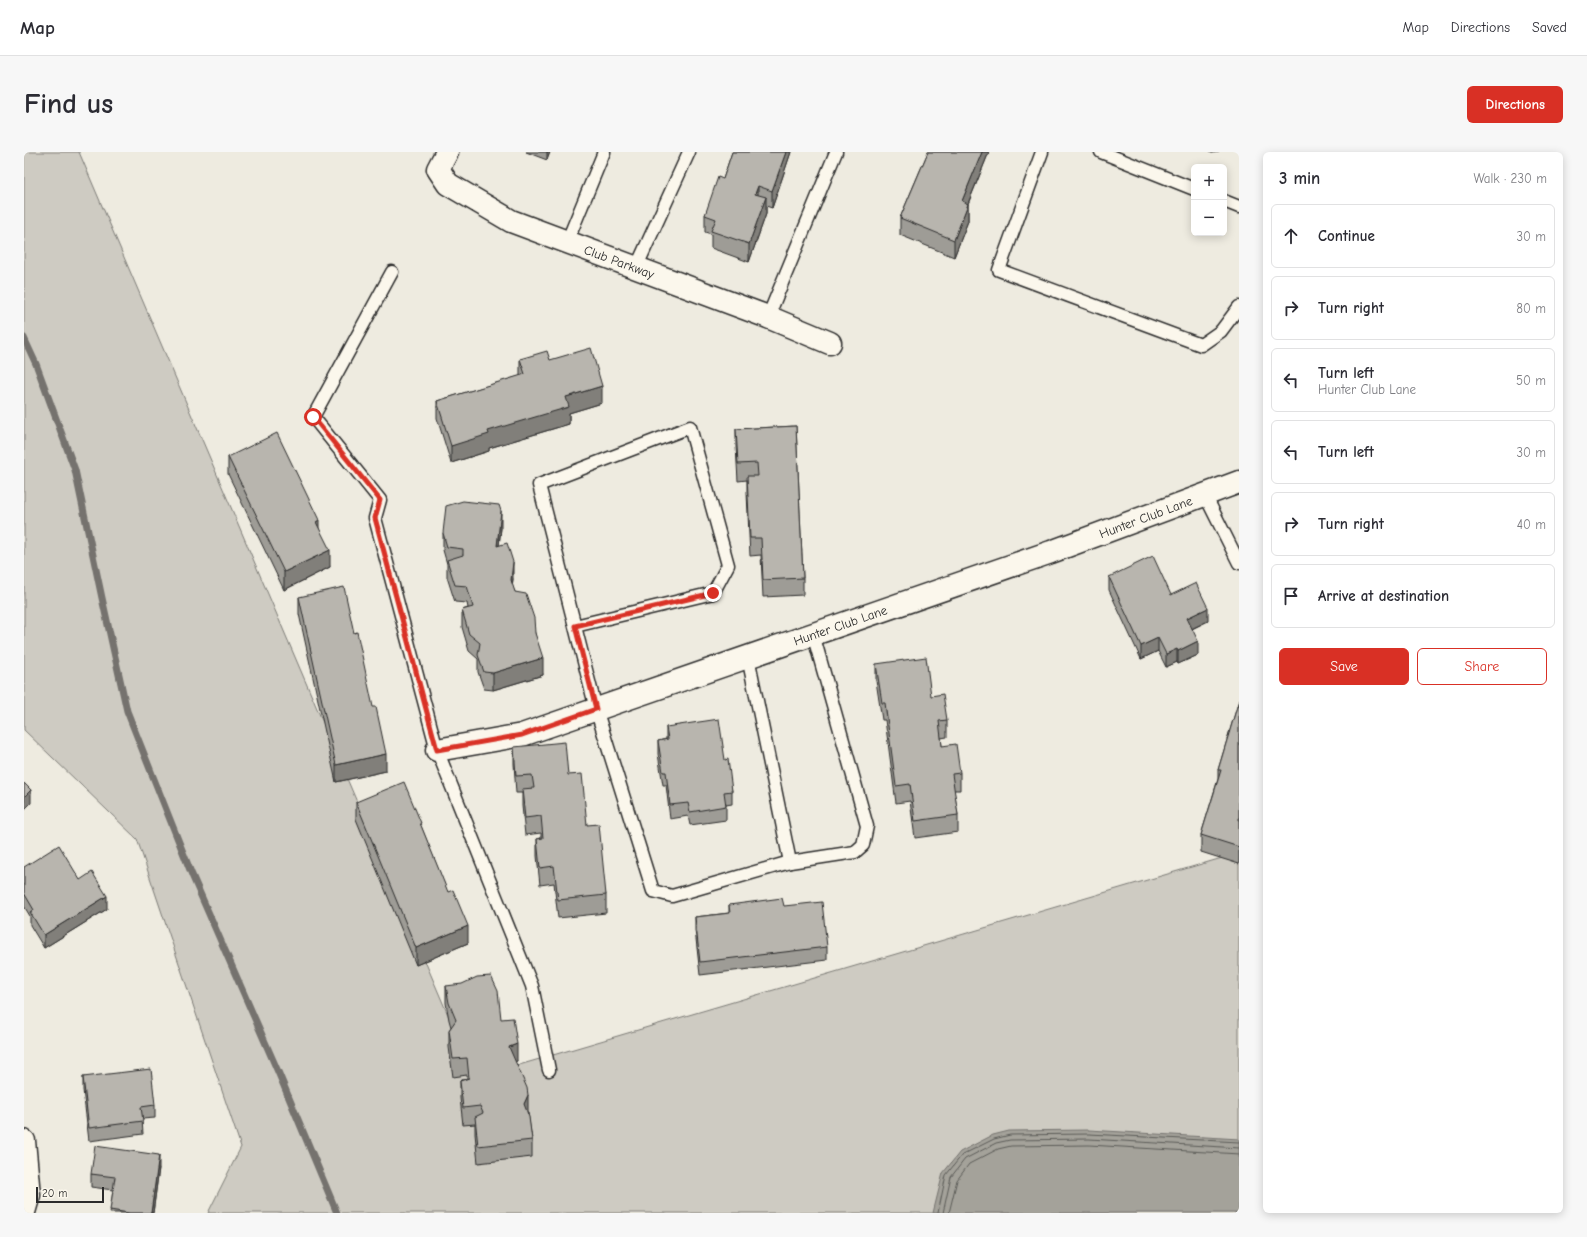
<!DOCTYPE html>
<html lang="en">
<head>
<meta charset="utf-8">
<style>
	:root { --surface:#fff; --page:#f7f7f7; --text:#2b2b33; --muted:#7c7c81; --line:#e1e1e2; --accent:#d93025 }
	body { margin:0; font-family:"Comic Neue",sans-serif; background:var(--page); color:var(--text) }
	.controls { position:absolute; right:12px; top:12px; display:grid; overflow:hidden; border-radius:6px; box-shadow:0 2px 10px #0003 }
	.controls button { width:36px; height:36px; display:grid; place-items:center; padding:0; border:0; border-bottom:1px solid var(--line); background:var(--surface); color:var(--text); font:20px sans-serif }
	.scale { position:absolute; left:12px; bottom:10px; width:68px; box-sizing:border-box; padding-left:4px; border:2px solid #2b2b2b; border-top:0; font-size:11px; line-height:14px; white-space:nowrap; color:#2b2b2b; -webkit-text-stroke:3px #fbf7ec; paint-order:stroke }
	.stop { position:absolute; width:12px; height:12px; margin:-9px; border:3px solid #d93025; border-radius:50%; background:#fff }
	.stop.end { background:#d93025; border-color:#fff; box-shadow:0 1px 4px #0008 }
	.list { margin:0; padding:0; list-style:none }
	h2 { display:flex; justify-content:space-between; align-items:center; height:52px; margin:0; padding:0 16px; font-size:17px }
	h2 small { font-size:13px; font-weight:400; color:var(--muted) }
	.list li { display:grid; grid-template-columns:26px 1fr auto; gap:12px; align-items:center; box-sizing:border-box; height:64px; margin:0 8px 8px; padding:0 8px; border:1px solid var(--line); border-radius:6px }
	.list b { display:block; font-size:15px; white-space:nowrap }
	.list p { margin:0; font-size:13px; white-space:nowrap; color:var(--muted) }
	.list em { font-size:13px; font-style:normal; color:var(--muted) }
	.actions { display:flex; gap:8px; padding:12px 16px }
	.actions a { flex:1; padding:9px 0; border:1px solid var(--accent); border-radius:6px; text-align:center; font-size:14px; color:var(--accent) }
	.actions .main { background:var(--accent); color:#fff }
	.icon { flex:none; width:22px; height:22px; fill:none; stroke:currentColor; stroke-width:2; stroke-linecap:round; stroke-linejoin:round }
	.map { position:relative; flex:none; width:1215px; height:1061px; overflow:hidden; border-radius:6px }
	header { display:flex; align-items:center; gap:24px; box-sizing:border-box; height:56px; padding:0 20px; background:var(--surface); border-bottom:1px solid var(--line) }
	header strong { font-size:19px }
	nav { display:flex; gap:22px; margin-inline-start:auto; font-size:14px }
	.intro { display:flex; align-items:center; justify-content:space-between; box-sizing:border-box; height:96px; padding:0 24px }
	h1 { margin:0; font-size:28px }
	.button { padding:10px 18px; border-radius:6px; background:var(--accent); color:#fff; font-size:14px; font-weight:700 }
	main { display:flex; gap:24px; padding:0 24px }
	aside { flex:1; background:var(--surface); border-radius:6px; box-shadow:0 2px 10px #0003 }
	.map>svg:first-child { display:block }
</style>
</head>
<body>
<header>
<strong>Map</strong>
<nav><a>Map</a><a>Directions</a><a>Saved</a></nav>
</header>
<div class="intro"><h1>Find us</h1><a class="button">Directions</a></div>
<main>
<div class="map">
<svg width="1215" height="1061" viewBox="0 0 1215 1061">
	<rect width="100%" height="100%" fill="#eeebe0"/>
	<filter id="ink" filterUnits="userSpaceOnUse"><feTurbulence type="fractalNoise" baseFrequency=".025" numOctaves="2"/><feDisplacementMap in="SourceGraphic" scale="8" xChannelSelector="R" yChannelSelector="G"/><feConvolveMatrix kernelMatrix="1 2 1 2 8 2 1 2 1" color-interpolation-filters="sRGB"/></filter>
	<g filter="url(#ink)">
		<polygon fill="#cecbc2" stroke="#7c7b76" points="0,0 55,0 451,926 1215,701 1215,1061 184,1061 217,995 113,687 0,578"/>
		<polygon fill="#a4a29a" stroke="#74726e" points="1065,978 1215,987 1215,1061 909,1061 919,1021 936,1000 969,983 985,979"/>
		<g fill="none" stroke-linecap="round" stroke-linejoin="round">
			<g stroke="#5b5b57" stroke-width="1">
				<polyline points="914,1061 922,1023 938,1003 970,987 986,983 1065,982 1215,990"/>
				<polyline points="919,1061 927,1025 941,1007 972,991 986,988 1065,987 1215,996"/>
				<polyline points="925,1061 933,1028 945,1012 974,997 987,994 1065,993 1215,1002"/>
			</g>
			<polyline stroke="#74726e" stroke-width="7" points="0,186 12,212 51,318 78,446 103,559 168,723 255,922 313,1061"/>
			<defs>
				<g id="service">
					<polyline points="1018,0 975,118 1177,193 1197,179 1215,155"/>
					<polyline points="1077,0 1170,37"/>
					<polyline points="1200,49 1215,55"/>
					<polyline points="543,90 580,0"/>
					<polyline points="612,116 665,0"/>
					<polyline points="368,120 289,265 356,348 351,366 413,598 508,834 525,918"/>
					<polyline points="744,165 812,0"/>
					<polyline points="1181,343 1215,411"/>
					<polyline points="551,474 689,441 704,413 666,275 515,333 572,557 629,739 648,744 766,710 831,700 839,693 843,674 789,482"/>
					<polyline points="724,505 766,710"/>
				</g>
				<g id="minor">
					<path id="s1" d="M 423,0 L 414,17 L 424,32 L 487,69 L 744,165 L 806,191"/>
					<path id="s2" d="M 413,598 L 498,583 L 1027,400 L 1215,330"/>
					<polyline points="0,989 5,1043 0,1060"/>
				</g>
			</defs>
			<use href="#service" stroke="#2b2b2b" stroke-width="15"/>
			<use href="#minor" stroke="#2b2b2b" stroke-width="25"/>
			<use href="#service" stroke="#fbf7ec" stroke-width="12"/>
			<use href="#minor" stroke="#fbf7ec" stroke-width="22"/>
		</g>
		<g fill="#9e9c96" stroke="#2b2b2b">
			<polygon points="502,0 526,0 523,8"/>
			<polygon points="708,0 767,0 748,56 742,54 742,62 725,110 687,96 687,82 681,80 681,63 699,27"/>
			<polygon points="904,0 965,0 944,52 944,69 930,105 876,83 876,66"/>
			<polygon points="1185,0 1195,0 1188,1"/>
			<polygon points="496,207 526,208 578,251 545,261 545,272 465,296 465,299 427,311 413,266 413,249 496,224"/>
			<polygon points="772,274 779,426 779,443 739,445 737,403 726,404 723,341 723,328 714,329 712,294 712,277"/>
			<polygon points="204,305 295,376 306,415 260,438 204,322"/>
			<polygon points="477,376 475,393 489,427 488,433 491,440 511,481 519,523 469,538 460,537 454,520 454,507 445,499 438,475 438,458 444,456 443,451 431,450 423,425 423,412 419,398 419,381"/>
			<polygon points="1085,425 1184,469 1168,477 1174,503 1154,512 1153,510 1142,515 1134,499 1117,507 1085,438"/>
			<polygon points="275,445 330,481 362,619 312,630 275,462"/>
			<polygon points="852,512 907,544 923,568 923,585 917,586 918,594 936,621 936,638 930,638 934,663 934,680 891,686 886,649 872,651 861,568 858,568 852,529"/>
			<polygon points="1215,548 1215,712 1177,700 1177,683 1194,627 1194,618"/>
			<polygon points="642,575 701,608 708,639 708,652 702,653 702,668 666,673 664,664 646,667 642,633 639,633 634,602 634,589 642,587"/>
			<polygon points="490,595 544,623 563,673 582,743 582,761 534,766 530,731 516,733 513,704 513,687 517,686 517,681 501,683 498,654 498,641 492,641 490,612"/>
			<polygon points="332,650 397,674 444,791 392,813 332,667"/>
			<polygon points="0,715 56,728 83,757 20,796 6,773 6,764 0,754"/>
			<polygon points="705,753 760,754 803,795 803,808 676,823 671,778 671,765 705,761"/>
			<polygon points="422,834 477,867 493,909 491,909 504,960 504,961 508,988 508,1005 454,1011 451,982 451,972 439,973 436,946 436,929 443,926 443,923 429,925 425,895 425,878 427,875 425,868 422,851"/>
			<polygon points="59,925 131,953 131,966 118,967 119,982 65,989 59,938"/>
			<polygon points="135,1016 129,1061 86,1061 89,1038 67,1035 67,1022"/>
		</g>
		<g fill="#817f7a" stroke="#2b2b2b">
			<polygon points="523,0 526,0 523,8"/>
			<polygon points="762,0 767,0 748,56 748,39"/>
			<polygon points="958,0 965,0 938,66 938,49"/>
			<polygon points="734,34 734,51 731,42"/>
			<polygon points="742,45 742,62 725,110 725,92"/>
			<polygon points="944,52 944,69 930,105 930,88"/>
			<polygon points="578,234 578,251 545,261 545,272 465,296 465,299 427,311 427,294 464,279 542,245"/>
			<polygon points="477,359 477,376 473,411 473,394"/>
			<polygon points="295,368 295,385 292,370"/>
			<polygon points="306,398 306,415 260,438 260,420"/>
			<polygon points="489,410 489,427 487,445 487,428"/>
			<polygon points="1184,456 1184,469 1163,479 1163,466"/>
			<polygon points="1134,486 1134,499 1117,507 1117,494"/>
			<polygon points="1174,489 1174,503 1154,512 1154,499"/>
			<polygon points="1153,497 1153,510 1142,515 1142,502"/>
			<polygon points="519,506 519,523 469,538 469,521"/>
			<polygon points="362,602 362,619 312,630 312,613"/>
			<polygon points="7,638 7,651 0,658 0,645"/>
			<polygon points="83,744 83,757 20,796 20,783"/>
			<polygon points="444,774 444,791 392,813 392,796"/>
			<polygon points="493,892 493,909 485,912 485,895"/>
			<polygon points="504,943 504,960 500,969 500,952"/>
			<polygon points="135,1003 135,1016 129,1061 127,1061"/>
		</g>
		<g fill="#b8b5ae" stroke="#2b2b2b">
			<polygon points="708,0 762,0 748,39 734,34 731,42 742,45 725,92 687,79 692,67 681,63 694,25 699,27"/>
			<polygon points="904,0 958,0 938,49 944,52 930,88 876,66"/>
			<polygon points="567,196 578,234 542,245 545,255 464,279 465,282 427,294 413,249 501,222 496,207 523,199 526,208"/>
			<polygon points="772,274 779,426 739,428 737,386 726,386 723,324 734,324 733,311 714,312 712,277"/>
			<polygon points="253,281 295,368 292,370 306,398 260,420 204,305"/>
			<polygon points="439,349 475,353 477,359 473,394 483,391 489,410 487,428 491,440 502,442 510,466 511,481 519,506 469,521 460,520 454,503 456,491 445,482 438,458 449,455 443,434 431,433 423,408 439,403 439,397 423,395 419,381 422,354"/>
			<polygon points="1129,404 1147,443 1172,431 1184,456 1163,466 1174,489 1154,499 1153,497 1142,502 1134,486 1117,494 1085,425"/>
			<polygon points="320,435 330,481 333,480 349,555 352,555 362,602 312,613 275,445"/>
			<polygon points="902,505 907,544 919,542 923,568 915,569 918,594 932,592 936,621 928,622 934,663 891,669 886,632 872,634 861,551 858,551 852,512"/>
			<polygon points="1215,548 1215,695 1177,683 1197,618 1194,618"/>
			<polygon points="695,567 701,608 704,607 708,639 700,640 702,654 666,660 664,651 646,653 642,620 639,620 634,589 644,587 642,575"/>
			<polygon points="541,590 544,623 558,622 563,673 575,672 582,743 534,748 530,714 516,716 513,687 519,686 517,664 501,666 498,637 510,636 508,623 492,624 490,595"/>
			<polygon points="380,630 397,671 396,671 424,740 429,738 444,774 392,796 332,650"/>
			<polygon points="0,631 7,638 0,645"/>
			<polygon points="35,693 56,728 68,720 83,744 20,783 6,760 10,758 0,741 0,715"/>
			<polygon points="758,746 760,754 798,750 803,795 676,810 671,765 706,761 705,753"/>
			<polygon points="467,824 474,839 477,867 489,866 493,892 485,895 503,936 504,943 500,952 505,965 508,988 454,994 451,965 459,961 456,954 439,956 436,929 445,926 443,906 429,907 425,878 432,868 425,851 422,834 438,832 453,825"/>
			<polygon points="127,917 131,953 117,955 119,969 65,976 59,925"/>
			<polygon points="71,994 135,1003 127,1061 105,1061 86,1058 91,1025 67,1022"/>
		</g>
	</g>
	<g fill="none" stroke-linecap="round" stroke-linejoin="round" filter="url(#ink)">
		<polyline stroke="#d93025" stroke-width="5" points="289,265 356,348 351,366 413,598 498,583 572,557 551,474 689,441"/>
	</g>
	<g text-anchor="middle" stroke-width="3" stroke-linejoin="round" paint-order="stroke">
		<g font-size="13" fill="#2b2b2b" stroke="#fbf7ec">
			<text dy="5" stroke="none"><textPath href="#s1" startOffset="226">Club Parkway</textPath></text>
			<text dy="5" stroke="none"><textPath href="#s2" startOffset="747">Hunter Club Lane</textPath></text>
			<text dy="5" stroke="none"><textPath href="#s2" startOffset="423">Hunter Club Lane</textPath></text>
		</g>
	</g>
</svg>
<div class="controls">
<button>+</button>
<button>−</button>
</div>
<div class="scale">20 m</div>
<div class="stop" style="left:289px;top:265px"></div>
<div class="stop end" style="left:689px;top:441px"></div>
</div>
<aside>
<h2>3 min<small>Walk · 230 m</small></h2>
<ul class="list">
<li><svg class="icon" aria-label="ahead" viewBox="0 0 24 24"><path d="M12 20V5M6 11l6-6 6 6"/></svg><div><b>Continue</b></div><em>30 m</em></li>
<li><svg class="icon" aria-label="right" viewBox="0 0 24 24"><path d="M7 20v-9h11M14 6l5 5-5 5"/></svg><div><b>Turn right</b></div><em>80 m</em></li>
<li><svg class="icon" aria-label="left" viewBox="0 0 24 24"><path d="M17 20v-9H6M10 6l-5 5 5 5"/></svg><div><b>Turn left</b><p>Hunter Club Lane</p></div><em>50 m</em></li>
<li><svg class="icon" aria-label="left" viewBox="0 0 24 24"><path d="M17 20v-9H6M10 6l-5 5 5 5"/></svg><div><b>Turn left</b></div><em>30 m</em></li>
<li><svg class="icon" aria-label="right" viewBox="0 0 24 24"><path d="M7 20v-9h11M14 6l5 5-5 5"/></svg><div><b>Turn right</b></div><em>40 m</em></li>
<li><svg class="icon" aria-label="arrive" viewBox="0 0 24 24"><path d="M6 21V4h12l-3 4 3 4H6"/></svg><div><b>Arrive at destination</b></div></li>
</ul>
<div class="actions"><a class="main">Save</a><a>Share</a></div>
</aside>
</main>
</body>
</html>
